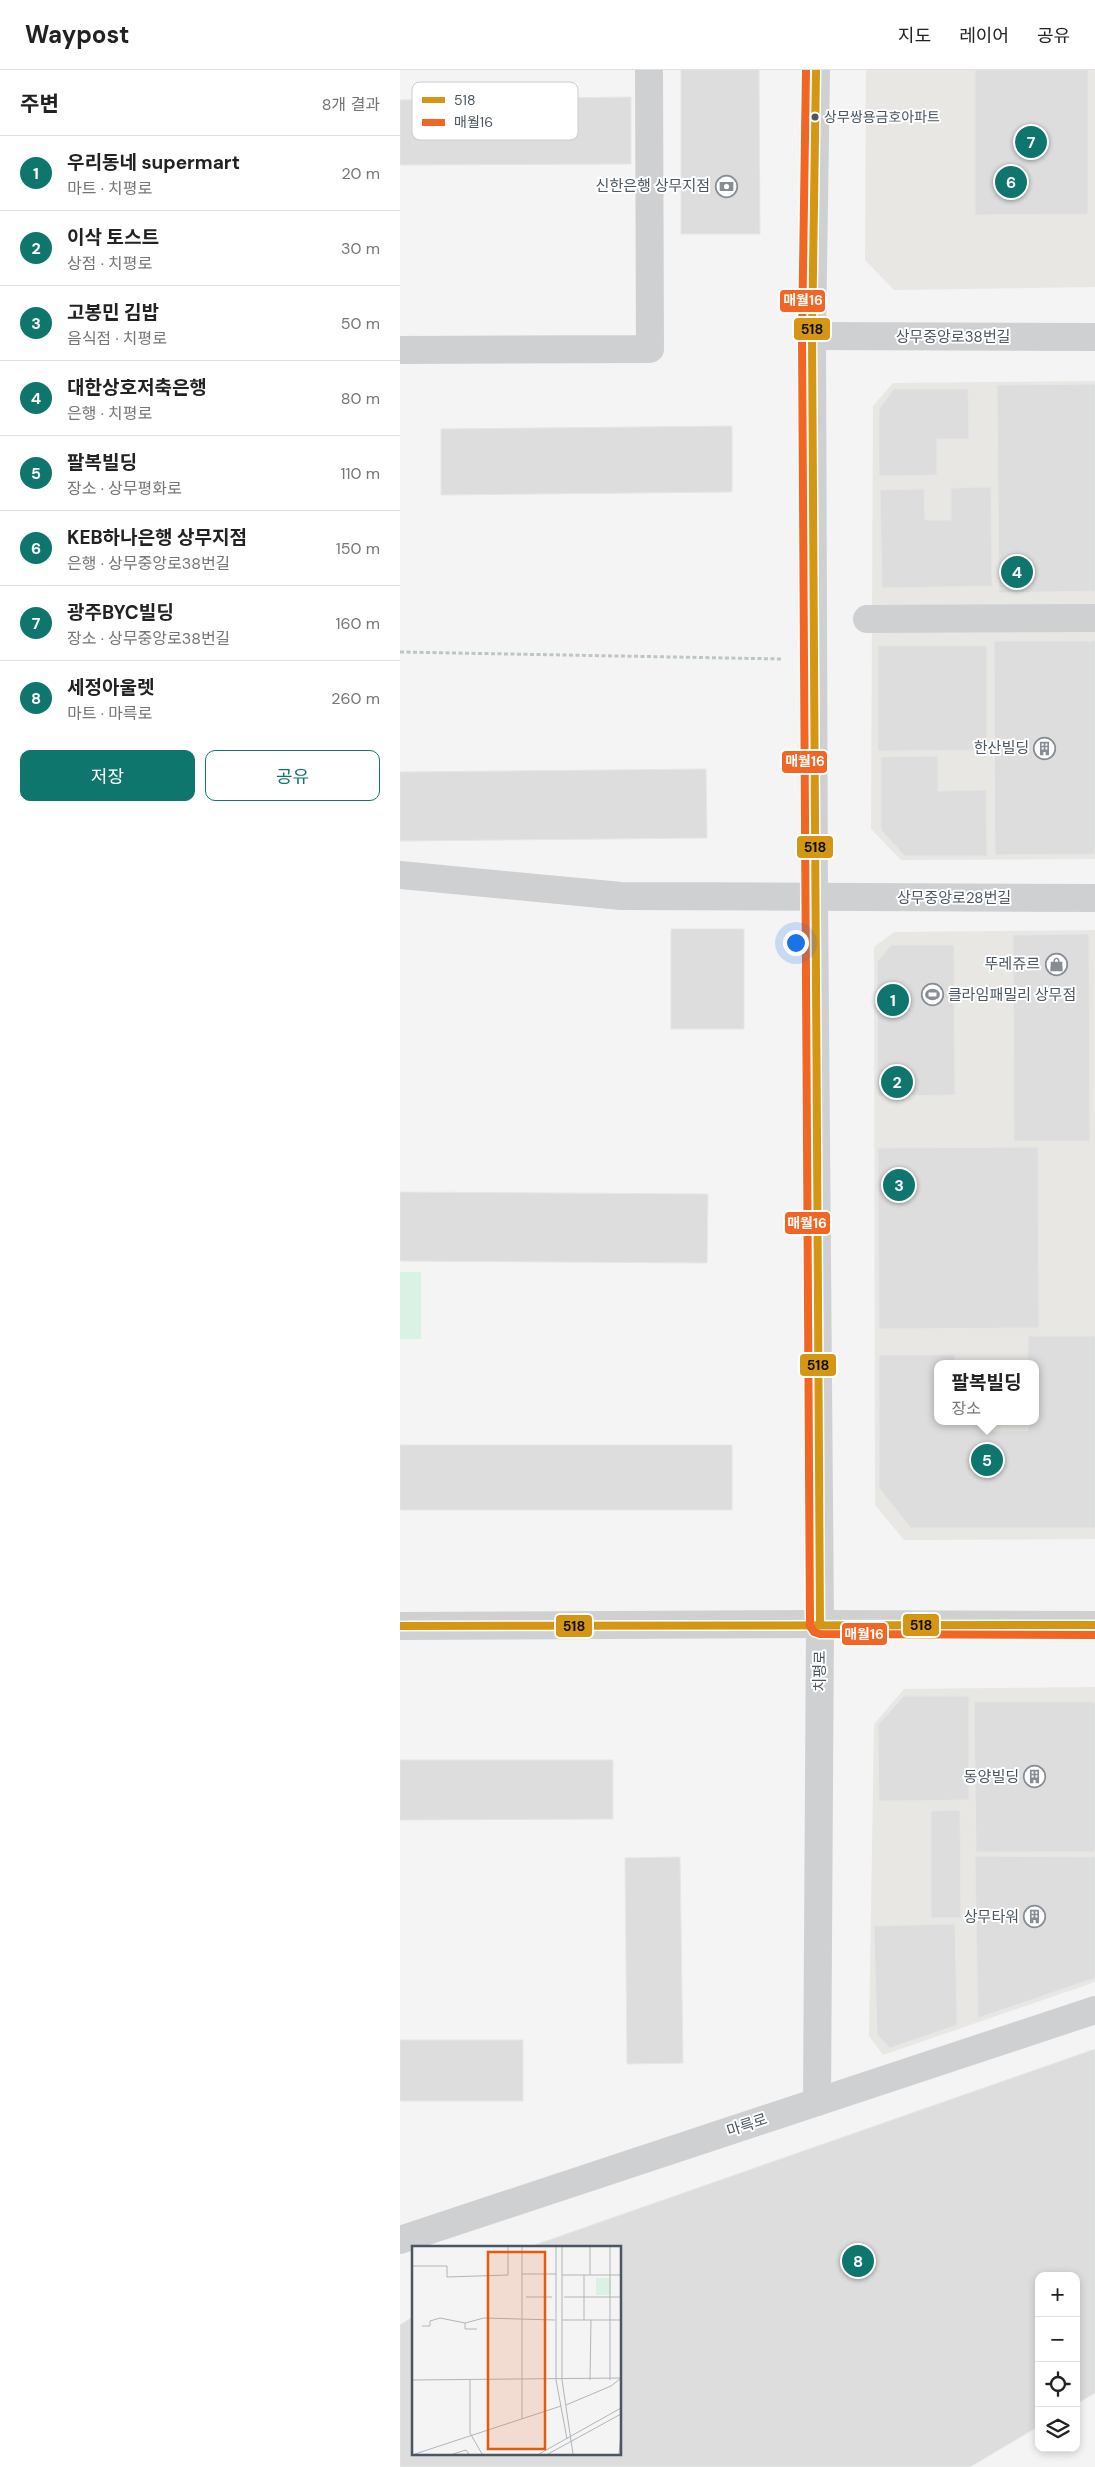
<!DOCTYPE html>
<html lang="ko">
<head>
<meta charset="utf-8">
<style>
	:root { --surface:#fff; --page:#f2f2f2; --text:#222; --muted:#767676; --line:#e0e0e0; --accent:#0f766e }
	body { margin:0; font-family:"DM Sans","Noto Sans KR",sans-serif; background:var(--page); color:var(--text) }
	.controls { position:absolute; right:15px; bottom:15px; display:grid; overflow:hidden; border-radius:10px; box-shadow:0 2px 8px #0003 }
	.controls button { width:45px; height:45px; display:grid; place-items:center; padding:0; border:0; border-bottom:1px solid var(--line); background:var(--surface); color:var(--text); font:25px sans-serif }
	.you { position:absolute; left:395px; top:872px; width:18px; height:18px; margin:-12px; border:4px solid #fff; border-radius:50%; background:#1a73e8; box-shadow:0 0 0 8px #1a73e833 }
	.badge { display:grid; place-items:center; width:32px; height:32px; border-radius:50%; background:var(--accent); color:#fff; font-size:16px; font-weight:700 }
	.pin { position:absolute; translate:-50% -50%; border:2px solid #fff; box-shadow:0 1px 5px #0006 }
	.popup { position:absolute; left:534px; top:1290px; width:105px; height:65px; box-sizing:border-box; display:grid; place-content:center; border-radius:10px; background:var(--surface); filter:drop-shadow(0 1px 4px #0005); font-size:16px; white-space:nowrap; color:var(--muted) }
	.popup b { font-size:19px; color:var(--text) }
	.popup::after { content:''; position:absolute; left:50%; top:100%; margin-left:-10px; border:10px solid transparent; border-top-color:var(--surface) }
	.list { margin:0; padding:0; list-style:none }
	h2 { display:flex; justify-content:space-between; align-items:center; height:65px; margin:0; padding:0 20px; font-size:21px }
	h2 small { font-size:16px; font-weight:400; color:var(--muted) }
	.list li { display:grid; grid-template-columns:32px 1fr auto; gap:15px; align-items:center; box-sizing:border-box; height:75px; padding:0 20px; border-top:1px solid var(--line) }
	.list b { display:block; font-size:19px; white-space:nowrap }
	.list p { margin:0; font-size:16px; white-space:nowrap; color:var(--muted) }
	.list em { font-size:16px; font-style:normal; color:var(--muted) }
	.actions { display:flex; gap:10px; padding:15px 20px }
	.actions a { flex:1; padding:11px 0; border:1px solid var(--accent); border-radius:10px; text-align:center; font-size:18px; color:var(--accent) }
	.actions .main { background:var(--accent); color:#fff }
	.icon { flex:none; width:28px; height:28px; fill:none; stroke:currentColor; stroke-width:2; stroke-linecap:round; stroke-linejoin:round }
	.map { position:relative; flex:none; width:695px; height:2397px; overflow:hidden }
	header { display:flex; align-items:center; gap:30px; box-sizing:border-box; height:70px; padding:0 25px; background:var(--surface); border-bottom:1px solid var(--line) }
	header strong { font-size:24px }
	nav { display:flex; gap:28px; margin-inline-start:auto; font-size:18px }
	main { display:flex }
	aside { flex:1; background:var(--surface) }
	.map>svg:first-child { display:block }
</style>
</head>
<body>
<header>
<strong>Waypost</strong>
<nav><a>지도</a><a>레이어</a><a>공유</a></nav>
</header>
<main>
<aside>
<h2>주변<small>8개 결과</small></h2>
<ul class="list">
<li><span class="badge">1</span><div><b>우리동네 supermart</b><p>마트 · 치평로</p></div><em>20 m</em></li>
<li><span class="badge">2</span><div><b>이삭 토스트</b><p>상점 · 치평로</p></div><em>30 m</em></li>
<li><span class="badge">3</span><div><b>고봉민 김밥</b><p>음식점 · 치평로</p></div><em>50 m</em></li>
<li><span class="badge">4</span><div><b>대한상호저축은행</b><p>은행 · 치평로</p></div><em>80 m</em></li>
<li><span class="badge">5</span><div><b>팔복빌딩</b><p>장소 · 상무평화로</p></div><em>110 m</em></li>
<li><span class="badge">6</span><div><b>KEB하나은행 상무지점</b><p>은행 · 상무중앙로38번길</p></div><em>150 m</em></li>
<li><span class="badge">7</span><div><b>광주BYC빌딩</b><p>장소 · 상무중앙로38번길</p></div><em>160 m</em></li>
<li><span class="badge">8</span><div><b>세정아울렛</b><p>마트 · 마륵로</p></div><em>260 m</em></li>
</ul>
<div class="actions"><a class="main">저장</a><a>공유</a></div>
</aside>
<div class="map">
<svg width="695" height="2397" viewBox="0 0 695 2397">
	<rect width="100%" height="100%" fill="#f4f4f4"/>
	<g fill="#e8e7e3" fill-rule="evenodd">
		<polygon points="466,0 695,0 695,217 494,220 465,190"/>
		<polygon points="695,311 695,789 501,790 471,759 473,336 493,313"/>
		<path d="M 695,860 L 695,1469 L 504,1470 L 475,1435 L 474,877 L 494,862 ZM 538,1294 L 636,1294 L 636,1351 L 538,1351 Z"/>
		<polygon points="695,1617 695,1912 483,1985 469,1966 474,1654 504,1619"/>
	</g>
	<rect fill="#d9f2e3" x="0" y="1202" width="21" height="67"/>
	<g fill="#ddddde" stroke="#e5e6e7">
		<polygon points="281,0 359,0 360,164 281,164"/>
		<polygon points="575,0 688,0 688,144 575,145"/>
		<polygon points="231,27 231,94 0,95 0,30"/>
		<polygon points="695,314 695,521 599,523 597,315"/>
		<polygon points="494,319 568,319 569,369 537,369 537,405 479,406 479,339"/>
		<polygon points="332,356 332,422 41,425 41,359"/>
		<polygon points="591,417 592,516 482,518 480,420 524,419 525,450 551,450 551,418"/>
		<polygon points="594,571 695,571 695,784 595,785"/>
		<polygon points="478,576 587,576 587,680 478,681"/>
		<polygon points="538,686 538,721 586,720 587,786 505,786 481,760 481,687"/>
		<polygon points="306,699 307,768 0,771 0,702"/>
		<rect x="271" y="859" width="73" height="100"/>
		<polygon points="689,864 690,1071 614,1071 613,865"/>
		<polygon points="491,875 554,875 555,1025 478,1026 477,892"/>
		<polygon points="638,1077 639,1258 479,1259 478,1078"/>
		<polygon points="0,1122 308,1124 307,1193 0,1191"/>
		<polygon points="628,1266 695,1266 695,1458 511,1458 479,1418 479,1285 555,1285 555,1294 538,1294 538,1351 582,1351 582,1361 628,1361 628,1351 636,1351 636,1294 628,1294"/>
		<rect x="0" y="1375" width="332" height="65"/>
		<polygon points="504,1626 569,1626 569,1730 479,1731 478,1655"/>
		<polygon points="574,1632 695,1632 695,1782 576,1782"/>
		<polygon points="0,1690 213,1690 213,1749 0,1750"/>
		<polygon points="560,1740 561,1848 531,1848 531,1741"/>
		<polygon points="575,1786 695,1787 695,1908 578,1948"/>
		<polygon points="280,1787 283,1993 227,1994 225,1788"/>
		<polygon points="555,1854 557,1955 490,1978 477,1965 474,1856"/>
		<rect x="0" y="1970" width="123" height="61"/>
		<polygon points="695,1979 695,2323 676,2334 676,2206 639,2206 639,2356 570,2397 0,2397 0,2255 14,2246 14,2383 220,2383 220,2177 129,2177"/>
	</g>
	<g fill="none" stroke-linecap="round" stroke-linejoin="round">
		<polyline stroke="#bcc7c4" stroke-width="3" stroke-dasharray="4 2.5" stroke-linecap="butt" points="0,582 382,589"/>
		<g stroke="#ced0d2" stroke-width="28">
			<polyline points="416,0 412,266 414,827 420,1554 417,2032"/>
			<polyline points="412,266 695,267"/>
			<polyline points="0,280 250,279 249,0"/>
			<polyline points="467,549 695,548"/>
			<polyline points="0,805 221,826 695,828"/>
			<polyline points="0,1556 420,1554 695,1555"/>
			<polyline points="0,2170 695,1940"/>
		</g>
		<defs>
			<g id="bus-1">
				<polyline points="416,0 412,266 420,1554"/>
				<polyline points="0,1556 695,1555"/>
			</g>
			<polyline id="bus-2" points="406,0 402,266 410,1556 414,1562 420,1564 695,1565"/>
		</defs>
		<use href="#bus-1" stroke="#fff" stroke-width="11"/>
		<use href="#bus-2" stroke="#fff" stroke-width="11"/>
		<use href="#bus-1" stroke="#d49613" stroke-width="8"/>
		<use href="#bus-2" stroke="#f26522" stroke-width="8"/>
	</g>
	<defs>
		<symbol id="bank-ring" viewBox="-11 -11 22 22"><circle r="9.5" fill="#fff" stroke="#868d94" stroke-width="1.5"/><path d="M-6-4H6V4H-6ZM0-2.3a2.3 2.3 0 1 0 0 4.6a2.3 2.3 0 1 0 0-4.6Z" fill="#868d94"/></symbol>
		<symbol id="building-ring" viewBox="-11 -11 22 22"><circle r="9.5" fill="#fff" stroke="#868d94" stroke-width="1.5"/><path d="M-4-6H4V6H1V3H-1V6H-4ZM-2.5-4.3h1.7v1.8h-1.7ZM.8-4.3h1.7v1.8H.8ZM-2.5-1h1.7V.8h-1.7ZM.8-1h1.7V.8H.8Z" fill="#868d94"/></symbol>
		<symbol id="shop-ring" viewBox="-11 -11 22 22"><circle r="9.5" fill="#fff" stroke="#868d94" stroke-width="1.5"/><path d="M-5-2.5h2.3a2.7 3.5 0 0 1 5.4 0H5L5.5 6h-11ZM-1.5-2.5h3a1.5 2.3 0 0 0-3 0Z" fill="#868d94"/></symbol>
		<symbol id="stadium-ring" viewBox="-11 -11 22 22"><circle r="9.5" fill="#fff" stroke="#868d94" stroke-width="1.5"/><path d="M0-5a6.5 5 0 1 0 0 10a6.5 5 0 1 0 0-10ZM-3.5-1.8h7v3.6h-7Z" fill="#868d94"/></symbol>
	</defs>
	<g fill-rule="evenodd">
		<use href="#bank-ring" x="314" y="104" width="25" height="25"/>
		<use href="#building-ring" x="632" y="666" width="25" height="25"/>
		<use href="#shop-ring" x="644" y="882" width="25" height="25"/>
		<use href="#stadium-ring" x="520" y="912" width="25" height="25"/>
		<use href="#building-ring" x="622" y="1694" width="25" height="25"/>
		<use href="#building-ring" x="622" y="1834" width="25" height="25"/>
	</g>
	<circle fill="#4a5661" stroke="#fff" stroke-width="2" cx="415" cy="47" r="4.5"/>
	<g text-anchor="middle" stroke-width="4" stroke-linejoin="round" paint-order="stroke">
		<g font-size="14" fill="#4a5661" stroke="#fff" text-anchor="start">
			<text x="424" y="52">상무쌍용금호아파트</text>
		</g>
		<g font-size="15" fill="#4a5661" stroke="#fff" text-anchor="end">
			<text x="310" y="121">신한은행 상무지점</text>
			<text x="629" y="683">한산빌딩</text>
			<text x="640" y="899">뚜레쥬르</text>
			<text x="548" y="930" text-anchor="start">클라임패밀리 상무점</text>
			<text x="619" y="1712">동양빌딩</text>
			<text x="619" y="1852">상무타워</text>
		</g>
		<g font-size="15" fill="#4a5661" stroke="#fff">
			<text x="553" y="272">상무중앙로38번길</text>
			<text x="554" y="833">상무중앙로28번길</text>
			<text transform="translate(420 1601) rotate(-90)" y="5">치평로</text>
			<text transform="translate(347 2055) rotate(-18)" y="5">마륵로</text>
		</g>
	</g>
	<g transform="translate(12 2176)">
		<rect width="209" height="209" fill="#f4f4f4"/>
		<path d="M 184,32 L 199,32 L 199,49 L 184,49 Z" fill="#d9f2e3"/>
		<path fill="none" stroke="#b0b5b9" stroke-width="1" d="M 144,0 L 144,134 L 155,193M 150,0 L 150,134 L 161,208M 178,0 L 178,29M 0,20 L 35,20 L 35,31 L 96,29 L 96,0M 110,28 L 144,28M 150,29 L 209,29M 172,29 L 172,74M 114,51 L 140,51M 152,51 L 209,51M 150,74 L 209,74M 53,77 L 53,83 L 65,83M 10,80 L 18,80 L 18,75 L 28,72 L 53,77 L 72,72 L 143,74M 0,134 L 209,132M 58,134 L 58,187 L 70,208M 178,134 L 179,74M 198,134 L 198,0M 154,159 L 199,140 L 208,133M 110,173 L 110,0M 3,208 L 149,160M 41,208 L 54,204 L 57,208M 127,208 L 209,162M 136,208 L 209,168M 207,208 L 209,188"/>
		<path fill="#e8590c" fill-opacity="0.15" stroke="#e8590c" stroke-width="2.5" d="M 76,6 L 133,6 L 133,203 L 76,203 Z"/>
		<rect width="209" height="209" fill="none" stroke="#4a5661" stroke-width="2.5"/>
	</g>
	<rect x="12" y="12" width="166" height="58" rx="8" fill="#fff" stroke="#c9ccd0" stroke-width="1"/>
	<rect x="22" y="27" width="23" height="6" fill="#d49613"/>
	<rect x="22" y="49" width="23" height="7" fill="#f26522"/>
	<g font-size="14" fill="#4a5661">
		<text x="54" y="35">518</text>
		<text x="54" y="57">매월16</text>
	</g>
	<g stroke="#fff" stroke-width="2">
		<rect x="379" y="219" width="47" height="24" rx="5" fill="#f26522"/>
		<rect x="393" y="247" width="38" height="24" rx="5" fill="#d49613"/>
		<rect x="381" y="680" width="47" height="24" rx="5" fill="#f26522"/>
		<rect x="396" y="765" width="38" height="24" rx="5" fill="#d49613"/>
		<rect x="384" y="1141" width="47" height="24" rx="5" fill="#f26522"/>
		<rect x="399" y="1283" width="38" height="24" rx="5" fill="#d49613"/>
		<rect x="502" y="1543" width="38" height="24" rx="5" fill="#d49613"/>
		<rect x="155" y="1544" width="38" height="24" rx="5" fill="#d49613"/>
		<rect x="441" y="1552" width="47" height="24" rx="5" fill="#f26522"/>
	</g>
	<g font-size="14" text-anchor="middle" font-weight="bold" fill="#fff">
		<text x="403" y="235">매월16</text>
		<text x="405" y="696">매월16</text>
		<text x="407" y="1158">매월16</text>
		<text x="464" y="1569">매월16</text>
	</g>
	<g font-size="14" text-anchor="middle" font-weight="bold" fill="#111">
		<text x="412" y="264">518</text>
		<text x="415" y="782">518</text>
		<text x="418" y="1300">518</text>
		<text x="521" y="1560">518</text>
		<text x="174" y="1561">518</text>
	</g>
</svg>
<div class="controls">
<button>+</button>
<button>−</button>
<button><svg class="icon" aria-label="locate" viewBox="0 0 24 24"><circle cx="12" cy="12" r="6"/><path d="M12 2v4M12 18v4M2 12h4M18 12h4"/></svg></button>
<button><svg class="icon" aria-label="layers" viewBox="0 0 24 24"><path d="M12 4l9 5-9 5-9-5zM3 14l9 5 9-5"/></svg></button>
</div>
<div class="you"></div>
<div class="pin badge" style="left:493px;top:930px">1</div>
<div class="pin badge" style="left:497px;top:1012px">2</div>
<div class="pin badge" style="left:499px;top:1115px">3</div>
<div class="pin badge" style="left:617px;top:502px">4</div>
<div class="pin badge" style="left:587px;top:1390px">5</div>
<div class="popup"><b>팔복빌딩</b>장소</div>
<div class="pin badge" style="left:611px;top:112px">6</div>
<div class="pin badge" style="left:631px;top:72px">7</div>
<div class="pin badge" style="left:458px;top:2191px">8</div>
</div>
</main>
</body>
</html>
